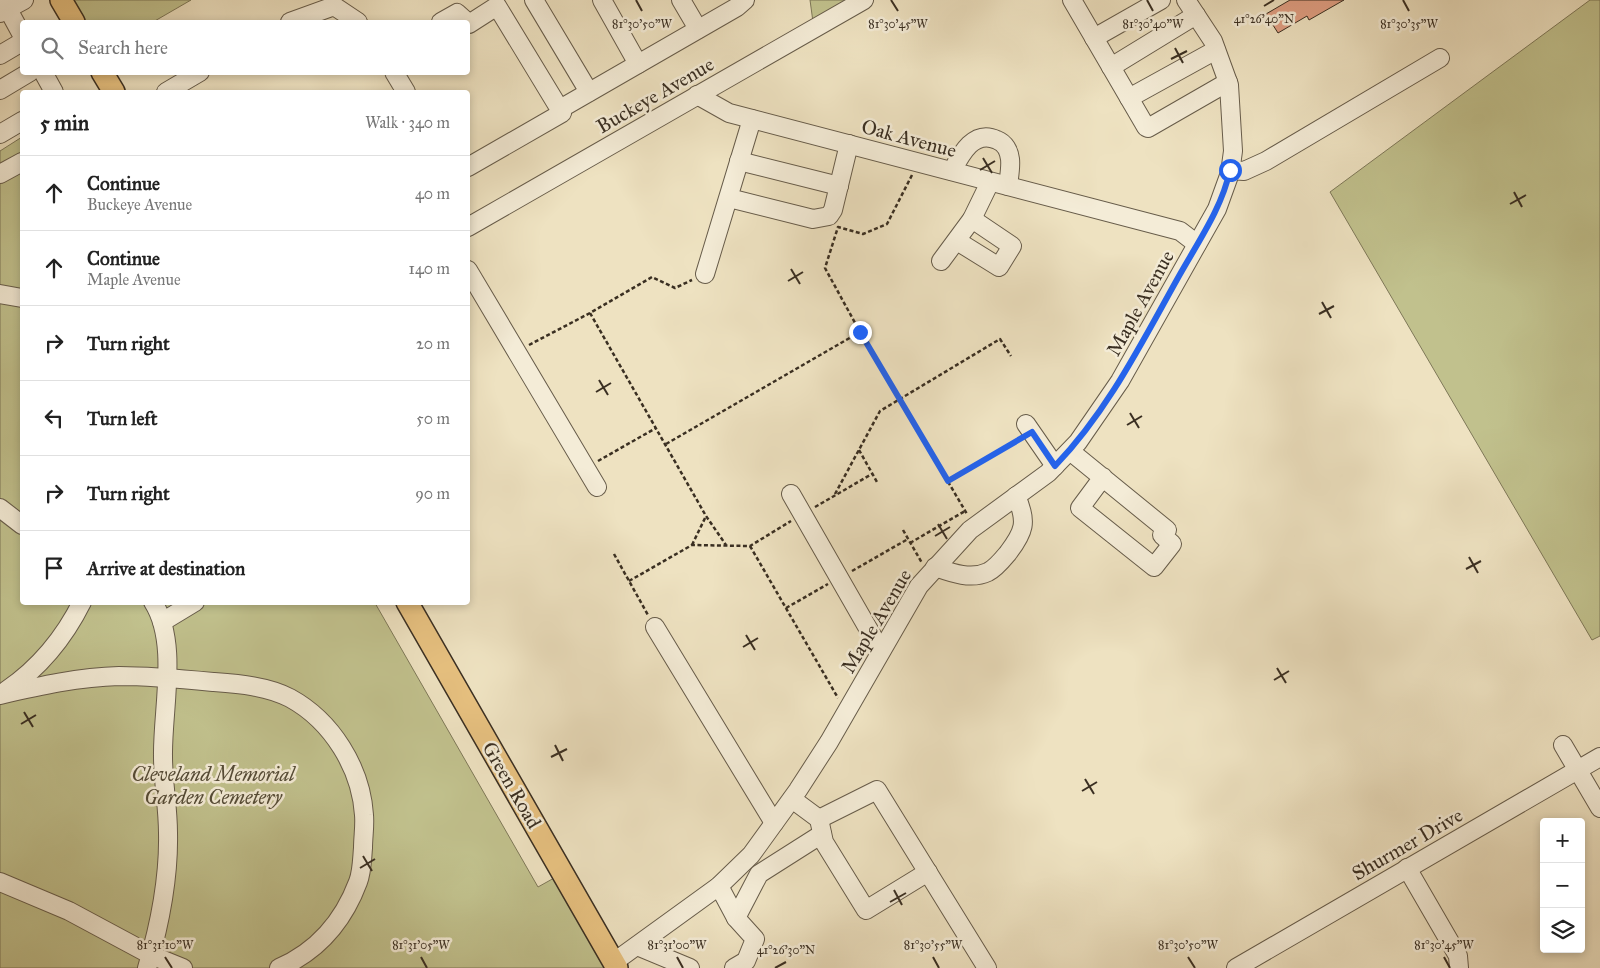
<!DOCTYPE html>
<html lang="en">
<head>
<meta charset="utf-8">
<style>
	:root { --surface:#fff; --page:#f6f6f6; --text:#222; --muted:#767676; --line:#e0e0e0 }
	body { margin:0; font-family:"IM FELL Great Primer",serif; background:var(--page); color:var(--text) }
	.controls { position:absolute; right:15px; bottom:15px; display:grid; overflow:hidden; border-radius:5px; box-shadow:0 2px 8px #0003 }
	.controls button { width:45px; height:45px; display:grid; place-items:center; padding:0; border:0; border-bottom:1px solid var(--line); background:var(--surface); color:var(--text); font:25px sans-serif }
	.stop { position:absolute; width:15px; height:15px; margin:-11px; border:4px solid #2563eb; border-radius:50%; background:#fff }
	.stop.end { background:#2563eb; border-color:#fff; box-shadow:0 1px 5px #0008 }
	.list { margin:0; padding:0; list-style:none }
	h2 { display:flex; justify-content:space-between; align-items:center; height:65px; margin:0; padding:0 20px; font-size:21px }
	h2 small { font-size:16px; font-weight:400; color:var(--muted) }
	.list li { display:grid; grid-template-columns:32px 1fr auto; gap:15px; align-items:center; box-sizing:border-box; height:75px; padding:0 20px; border-top:1px solid var(--line) }
	.list b { display:block; font-size:19px; white-space:nowrap }
	.list p { margin:0; font-size:16px; white-space:nowrap; color:var(--muted) }
	.list em { font-size:16px; font-style:normal; color:var(--muted) }
	.icon { flex:none; width:28px; height:28px; fill:none; stroke:currentColor; stroke-width:2; stroke-linecap:round; stroke-linejoin:round }
	.map { position:relative; flex:none; width:1600px; height:968px; overflow:hidden }
	.search { position:absolute; background:var(--surface); box-shadow:0 2px 8px #0003; left:20px; top:20px; width:450px; height:55px; display:flex; align-items:center; gap:12px; box-sizing:border-box; padding:0 18px; border-radius:5px; color:var(--muted); font-size:19px }
	.panel { position:absolute; background:var(--surface); box-shadow:0 2px 8px #0003; left:20px; top:90px; width:450px; height:515px; border-radius:5px }
	.map>svg:first-child { display:block }
</style>
</head>
<body>
<div class="map">
<svg width="1600" height="968" viewBox="0 0 1600 968">
	<rect width="100%" height="100%" fill="#eee2c1"/>
	<filter id="stains"><feTurbulence type="fractalNoise" baseFrequency=".004" numOctaves="4"/><feColorMatrix values="0 0 0 0 .2 0 0 0 0 .09 0 0 0 0 .02 0 0 0 .5 -.17"/></filter>
	<radialGradient id="worn" r=".72"><stop offset=".6" stop-color="#630" stop-opacity="0"/><stop offset="1" stop-color="#630" stop-opacity=".3"/></radialGradient>
	<g fill="#c1c18d" stroke="#7e7858">
		<polygon points="61,0 191,0 153,22 74,22"/>
		<polygon points="810,0 850,0 813,22"/>
		<polygon points="1590,0 1600,0 1600,636 1592,640 1330,192"/>
		<polygon points="22,137 22,602 375,603 538,887 563,873 617,968 0,968 0,151"/>
	</g>
	<polygon fill="#e09f83" stroke="#3a2f22" points="1290,0 1344,0 1309,20 1307,16 1278,33 1266,14"/>
	<g fill="none" stroke-linecap="round" stroke-linejoin="round">
		<defs>
			<g id="minor">
				<polyline points="3,0 22,35"/>
				<polyline points="534,0 589,92"/>
				<polyline points="602,0 638,64"/>
				<polyline points="681,0 698,29"/>
				<polyline points="1072,0 1146,127 1148,128 1228,82"/>
				<polyline points="0,13 24,0"/>
				<polyline points="290,22 334,6 358,22"/>
				<polyline points="441,22 457,13 467,22"/>
				<polyline points="468,23 469,24 497,6 562,113 468,167"/>
				<polyline points="1094,38 1161,0"/>
				<polyline points="0,55 22,42"/>
				<polyline points="1111,67 1196,15"/>
				<polyline points="43,72 54,92"/>
				<polyline points="394,72 406,92"/>
				<polyline points="0,90 30,72"/>
				<polyline points="166,92 200,72"/>
				<polyline points="697,95 729,113 1180,231 1197,244"/>
				<polyline points="1129,98 1216,50"/>
				<polyline points="560,109 737,7 745,0"/>
				<polyline points="0,134 22,121"/>
				<polyline points="739,161 839,186"/>
				<polyline points="1230,170 1244,171 1266,161 1440,58"/>
				<path d="M 952,171 C 961,154 974,129 997,140 C 1005,143 1009,151 1010,159 C 1011,167 1009,177 1008,186"/>
				<polyline points="0,174 22,162"/>
				<polyline points="729,198 813,219 829,216 833,210 849,144"/>
				<polyline points="468,227 864,0"/>
				<polyline points="957,241 999,267 1012,246 972,219"/>
				<polyline points="941,261 972,219 990,182"/>
				<polyline points="468,270 597,487"/>
				<polyline points="705,274 752,119"/>
				<polyline points="0,294 22,298"/>
				<polyline points="1026,424 1055,466"/>
				<polyline points="1070,451 1167,530 1162,535 1172,544 1154,567 1080,508 1103,477"/>
				<polyline points="791,494 881,651"/>
				<polyline points="0,508 22,525"/>
				<path d="M 935,567 C 952,573 971,580 988,572 C 996,568 1003,559 1008,553 C 1024,532 1028,522 1016,496"/>
				<polyline points="162,622 195,602"/>
				<polyline points="655,627 774,823"/>
				<path d="M 7,690 C 39,668 64,638 82,602"/>
				<path d="M 0,695 C 39,686 79,677 119,676 C 151,676 182,679 213,682 C 239,684 267,686 290,698 C 332,721 361,768 364,815 C 365,826 363,837 363,848 C 362,859 362,872 358,882 C 343,922 318,951 279,968"/>
				<polyline points="1563,745 1600,808"/>
				<polyline points="792,799 819,819 877,790 987,968"/>
				<polyline points="819,819 824,842 866,910 928,872"/>
				<polyline points="1407,868 1458,956 1459,968"/>
				<polyline points="0,882 69,911 151,955 183,968"/>
				<polyline points="719,886 736,918 755,939 746,961 734,968"/>
				<polyline points="736,918 759,874 822,834"/>
				<polyline points="637,946 690,968"/>
				<polyline points="614,962 719,886 751,855 798,790 829,742 919,586 970,530 1048,473 1078,442 1120,381 1217,209 1230,173 1233,151 1229,85 1213,41 1186,0"/>
				<path d="M 147,968 C 160,924 169,879 168,833 C 168,807 163,782 163,757 C 162,710 179,643 153,602"/>
				<polyline points="1236,968 1600,757"/>
			</g>
			<g id="major">
				<polyline points="61,0 74,22"/>
				<polyline points="102,72 114,92"/>
				<polyline points="407,602 617,968"/>
			</g>
		</defs>
		<use href="#minor" stroke="#675c4a" stroke-width="20"/>
		<use href="#major" stroke="#3a2f22" stroke-width="24"/>
		<g stroke="#3a2f22" stroke-width="2.5" stroke-dasharray="4 2.5" stroke-linecap="butt">
			<polyline points="912,175 887,224 863,234 838,227 825,268 860,332 967,514"/>
			<polyline points="590,313 706,516 726,545"/>
			<polyline points="529,345 590,313 652,277 675,288 692,280"/>
			<polyline points="666,444 860,332"/>
			<polyline points="859,450 877,482"/>
			<polyline points="598,461 656,428"/>
			<polyline points="948,481 1020,439"/>
			<polyline points="835,494 880,411 1000,339 1011,356"/>
			<polyline points="815,507 872,474"/>
			<polyline points="903,530 922,563"/>
			<polyline points="910,543 965,511"/>
			<polyline points="692,545 706,516"/>
			<polyline points="750,546 838,698"/>
			<polyline points="614,554 648,615"/>
			<polyline points="852,571 908,539"/>
			<polyline points="629,581 692,545 750,546 791,521"/>
			<polyline points="786,608 828,584"/>
		</g>
		<use href="#minor" stroke="#f4ecd7" stroke-width="18"/>
		<use href="#major" stroke="#e7c180" stroke-width="21"/>
	</g>
	<g fill="none" stroke-linecap="round" stroke-linejoin="round">
		<path stroke="#2563eb" stroke-width="6" d="M 860,332 L 948,481 L 1032,432 L 1055,466 C 1108,411 1142,342 1179,276 C 1198,242 1222,208 1230,170"/>
	</g>
	<path fill="none" stroke="#3a2f22" stroke-width="2" d="M 636,0 L 642,11M 891,0 L 898,11M 1147,0 L 1153,11M 1403,0 L 1409,11M 1264,6 L 1274,0M 1175,48 L 1183,63M 1171,59 L 1187,51M 983,158 L 992,173M 980,170 L 995,161M 1514,192 L 1522,207M 1510,204 L 1526,195M 791,269 L 800,284M 788,281 L 803,272M 1322,302 L 1331,318M 1319,314 L 1334,306M 599,380 L 608,395M 596,392 L 611,383M 1130,413 L 1139,428M 1127,425 L 1142,416M 938,524 L 947,539M 935,536 L 950,527M 1469,557 L 1478,573M 1466,569 L 1481,561M 746,635 L 755,650M 743,647 L 758,638M 1277,668 L 1286,683M 1274,680 L 1289,671M 24,712 L 33,727M 21,724 L 36,715M 555,745 L 563,761M 551,757 L 567,749M 1085,779 L 1094,794M 1082,791 L 1097,782M 363,856 L 372,871M 360,868 L 375,859M 894,890 L 902,905M 890,902 L 906,893M 165,957 L 172,968M 421,957 L 427,968M 677,957 L 683,968M 933,957 L 939,968M 1188,957 L 1195,968M 1444,957 L 1450,968M 775,968 L 786,962"/>
	<g text-anchor="middle" stroke-width="5" stroke-linejoin="round" paint-order="stroke">
		<g font-size="20" fill="#3a2f22" stroke="#f4ecd7">
			<text transform="translate(655 95) rotate(-30)" y="7">Buckeye Avenue</text>
			<text transform="translate(909 138) rotate(15)" y="7">Oak Avenue</text>
			<text transform="translate(1140 303) rotate(-61)" y="7">Maple Avenue</text>
			<text transform="translate(876 621) rotate(-59)" y="7">Maple Avenue</text>
			<text transform="translate(512 785) rotate(60)" y="7">Green Road</text>
			<text transform="translate(1407 844) rotate(-30)" y="7">Shurmer Drive</text>
		</g>
		<g font-size="20" font-style="italic" fill="#554c37" stroke="#f4ecd7">
			<text x="213" y="781">Cleveland Memorial<tspan x="213" dy="23">Garden Cemetery</tspan></text>
		</g>
	</g>
	<g font-size="12" text-anchor="middle" fill="#3a2f22" stroke="#f4ecd7" stroke-width="5" stroke-linejoin="round" paint-order="stroke">
		<text x="1264" y="23">41°26'40"N</text>
		<text x="642" y="28">81°30'50"W</text>
		<text x="898" y="28">81°30'45"W</text>
		<text x="1153" y="28">81°30'40"W</text>
		<text x="1409" y="28">81°30'35"W</text>
		<text x="165" y="949">81°31'10"W</text>
		<text x="421" y="949">81°31'05"W</text>
		<text x="677" y="949">81°31'00"W</text>
		<text x="933" y="949">81°30'55"W</text>
		<text x="1188" y="949">81°30'50"W</text>
		<text x="1444" y="949">81°30'45"W</text>
		<text x="786" y="954">41°26'30"N</text>
	</g>
	<rect width="100%" height="100%" filter="url(#stains)"/>
	<rect width="100%" height="100%" fill="url(#worn)"/>
</svg>
<div class="controls">
<button>+</button>
<button>−</button>
<button><svg class="icon" aria-label="layers" viewBox="0 0 24 24"><path d="M12 4l9 5-9 5-9-5zM3 14l9 5 9-5"/></svg></button>
</div>
<div class="stop" style="left:1230px;top:170px"></div>
<div class="stop end" style="left:860px;top:332px"></div>
<div class="search"><svg class="icon" aria-label="search" viewBox="0 0 24 24"><circle cx="10" cy="10" r="6"/><path d="M15 15l6 6"/></svg>Search here</div>
<section class="panel">
<h2>5 min<small>Walk · 340 m</small></h2>
<ul class="list">
<li><svg class="icon" aria-label="ahead" viewBox="0 0 24 24"><path d="M12 20V5M6 11l6-6 6 6"/></svg><div><b>Continue</b><p>Buckeye Avenue</p></div><em>40 m</em></li>
<li><svg class="icon" aria-label="ahead" viewBox="0 0 24 24"><path d="M12 20V5M6 11l6-6 6 6"/></svg><div><b>Continue</b><p>Maple Avenue</p></div><em>140 m</em></li>
<li><svg class="icon" aria-label="right" viewBox="0 0 24 24"><path d="M7 20v-9h11M14 6l5 5-5 5"/></svg><div><b>Turn right</b></div><em>20 m</em></li>
<li><svg class="icon" aria-label="left" viewBox="0 0 24 24"><path d="M17 20v-9H6M10 6l-5 5 5 5"/></svg><div><b>Turn left</b></div><em>50 m</em></li>
<li><svg class="icon" aria-label="right" viewBox="0 0 24 24"><path d="M7 20v-9h11M14 6l5 5-5 5"/></svg><div><b>Turn right</b></div><em>90 m</em></li>
<li><svg class="icon" aria-label="arrive" viewBox="0 0 24 24"><path d="M6 21V4h12l-3 4 3 4H6"/></svg><div><b>Arrive at destination</b></div></li>
</ul>
</section>
</div>
</body>
</html>
